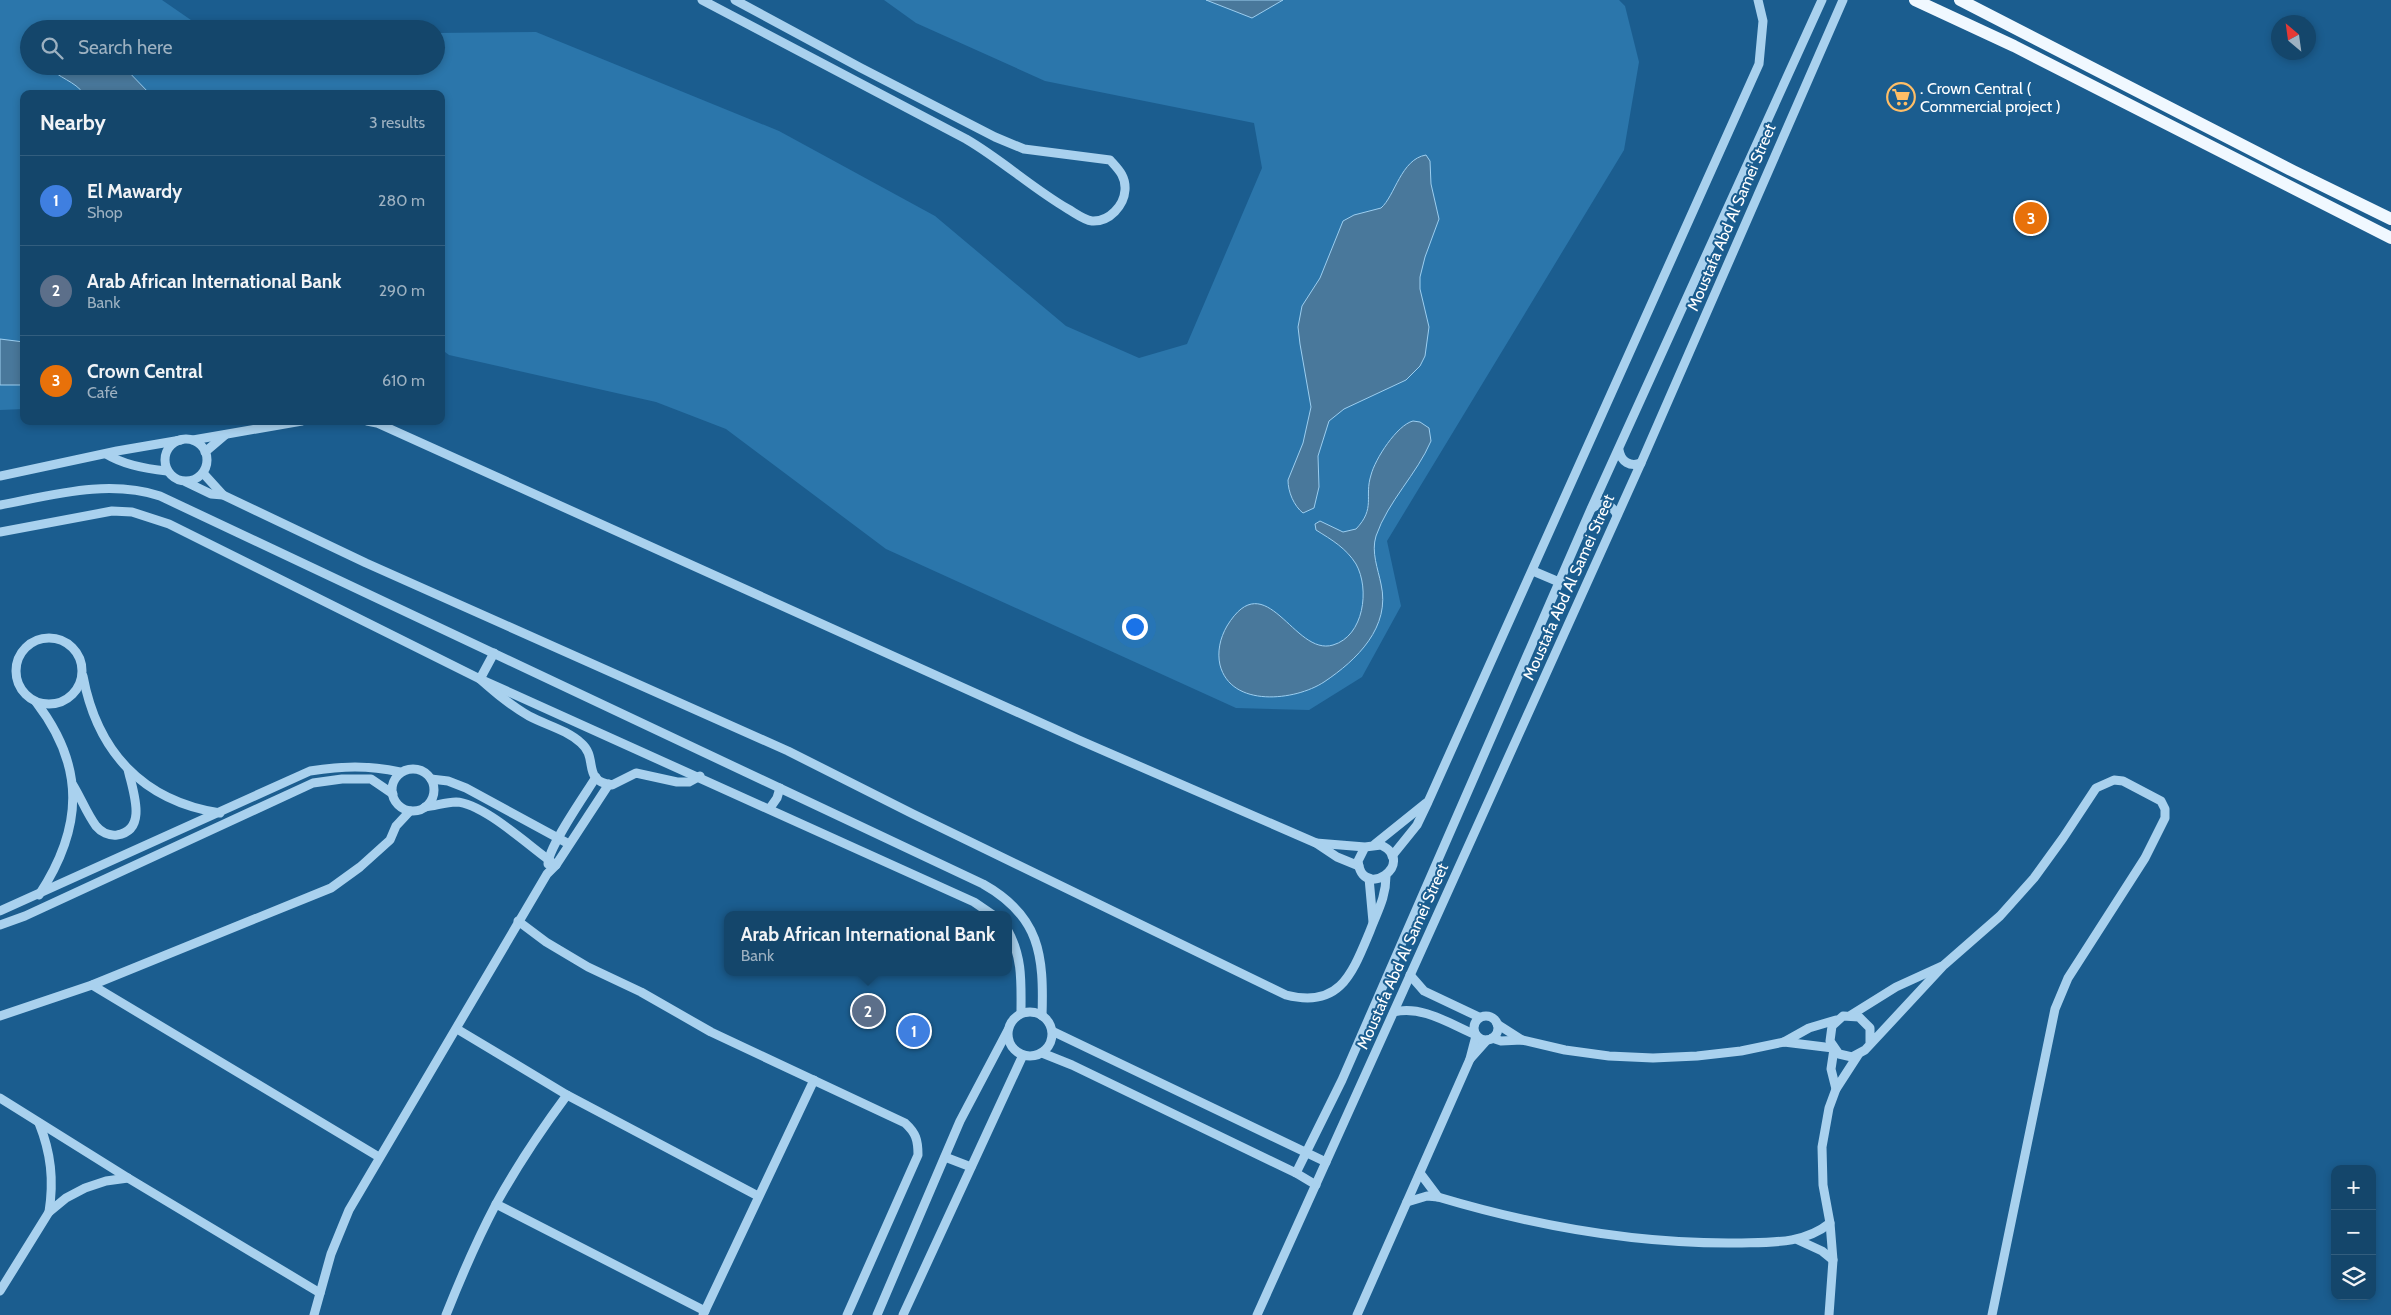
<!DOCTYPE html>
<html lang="en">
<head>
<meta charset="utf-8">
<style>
	:root { --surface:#14466b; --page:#1d4d71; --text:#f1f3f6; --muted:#9db1c1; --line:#335e7e; --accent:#8c9099 }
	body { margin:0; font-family:Cabin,sans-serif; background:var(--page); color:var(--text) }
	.controls { position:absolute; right:15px; bottom:15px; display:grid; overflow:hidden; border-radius:10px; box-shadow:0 2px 8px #0003 }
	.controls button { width:45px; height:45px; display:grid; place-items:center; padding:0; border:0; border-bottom:1px solid var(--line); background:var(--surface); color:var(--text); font:25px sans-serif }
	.compass { position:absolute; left:2271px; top:15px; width:45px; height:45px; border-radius:50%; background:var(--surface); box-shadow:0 2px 8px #0003; rotate:331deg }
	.you { position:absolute; left:1134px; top:626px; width:18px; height:18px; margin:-12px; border:4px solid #fff; border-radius:50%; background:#1a73e8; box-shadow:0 0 0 8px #1a73e833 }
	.badge { display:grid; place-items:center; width:32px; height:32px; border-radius:50%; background:var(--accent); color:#fff; font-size:16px; font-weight:700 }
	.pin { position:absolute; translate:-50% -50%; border:2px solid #fff; box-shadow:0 1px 5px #0006 }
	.popup { position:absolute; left:724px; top:911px; width:288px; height:65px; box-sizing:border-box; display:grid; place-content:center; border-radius:10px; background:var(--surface); filter:drop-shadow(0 1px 4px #0005); font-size:16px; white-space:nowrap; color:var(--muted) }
	.popup b { font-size:19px; color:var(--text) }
	.popup::after { content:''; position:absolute; left:50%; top:100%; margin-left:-10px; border:10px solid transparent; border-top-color:var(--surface) }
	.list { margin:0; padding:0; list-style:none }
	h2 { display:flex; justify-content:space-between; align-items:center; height:65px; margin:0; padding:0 20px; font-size:21px }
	h2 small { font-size:16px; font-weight:400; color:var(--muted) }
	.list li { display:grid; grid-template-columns:32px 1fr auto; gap:15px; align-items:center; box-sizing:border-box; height:90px; padding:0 20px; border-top:1px solid var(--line) }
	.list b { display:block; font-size:19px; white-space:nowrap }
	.list p { margin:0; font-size:16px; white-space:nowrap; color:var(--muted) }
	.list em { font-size:16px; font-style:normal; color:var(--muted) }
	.icon { flex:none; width:28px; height:28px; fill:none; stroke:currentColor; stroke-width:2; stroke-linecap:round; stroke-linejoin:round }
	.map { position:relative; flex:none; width:2391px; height:1315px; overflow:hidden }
	.search { position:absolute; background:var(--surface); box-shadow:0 2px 8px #0003; left:20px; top:20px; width:425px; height:55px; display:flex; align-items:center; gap:12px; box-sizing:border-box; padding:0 18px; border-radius:28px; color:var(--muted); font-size:19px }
	.panel { position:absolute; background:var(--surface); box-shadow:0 2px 8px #0003; left:20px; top:90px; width:425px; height:335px; border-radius:10px }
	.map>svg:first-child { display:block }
</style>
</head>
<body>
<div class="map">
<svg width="2391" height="1315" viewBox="0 0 2391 1315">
	<rect width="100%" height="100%" fill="#1b5d8f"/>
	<polygon fill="#2b76ab" points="0,0 162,0 204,29 29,29 29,66 436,66 436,33 536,32 779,131 935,216 1066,326 1139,358 1187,344 1262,168 1254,123 1045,81 916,23 884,0 1619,0 1625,6 1639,62 1624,150 1387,541 1401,606 1362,677 1309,710 1236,708 886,549 726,429 656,402 449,355 441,349 441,94 24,94 24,409 0,410"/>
	<g fill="#49789b" stroke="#9ccef0">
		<polygon points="1206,0 1283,0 1252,18"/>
		<path d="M 48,66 L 123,66 L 150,94 L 84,94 C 75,81 58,78 48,66 Z"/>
		<path d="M 1426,155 L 1430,161 L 1431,184 L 1439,219 L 1425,257 L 1420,277 L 1420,289 L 1429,327 L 1425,356 L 1420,366 L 1406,380 L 1344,409 L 1329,421 L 1318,456 L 1319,487 L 1314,508 L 1303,513 C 1294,506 1288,492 1288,480 L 1303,443 L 1311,407 L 1300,344 L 1298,327 L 1302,306 L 1320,278 L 1343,221 L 1354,215 L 1381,208 C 1395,196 1401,159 1426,155 Z"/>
		<polygon points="0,339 24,342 24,385 0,385"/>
		<path d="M 1413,421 L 1420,422 L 1429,428 L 1431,441 C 1417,474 1388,501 1376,536 C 1371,552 1378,569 1381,584 C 1391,627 1357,660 1324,682 C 1295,701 1231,708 1220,665 C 1217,652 1220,638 1227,626 C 1266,562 1294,657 1333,645 C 1364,636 1370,589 1356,564 C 1346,548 1332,540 1316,530 L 1315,524 L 1320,521 L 1343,532 L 1356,529 C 1376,508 1364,497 1371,475 C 1375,459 1397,425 1413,421 Z"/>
	</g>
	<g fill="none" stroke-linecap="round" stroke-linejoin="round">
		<g stroke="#a9d1ee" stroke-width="9">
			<path d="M 702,0 L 966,139 C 1002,160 1032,188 1068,209 C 1075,213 1084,220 1092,221 C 1110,222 1124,205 1125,190 C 1126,176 1118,169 1110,160 L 1024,149 L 995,137 L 861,68 L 735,0"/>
			<polyline points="367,421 377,423 1079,740 1316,843 1337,857 1359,866"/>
			<circle cx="186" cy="460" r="21"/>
			<polyline points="193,440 302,421"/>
			<path d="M 1619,450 C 1621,462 1630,467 1641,463"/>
			<polyline points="205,452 225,435"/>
			<path d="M 106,454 C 124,465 146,469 167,471"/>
			<polyline points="203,473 223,495"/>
			<polyline points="0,476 117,451 181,440"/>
			<path d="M 186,482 L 211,494 L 223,495 L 366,563 L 788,751 L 913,814 L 1286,995 C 1340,1009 1352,974 1370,931 C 1377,912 1386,898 1386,876"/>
			<path d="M 0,505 C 53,495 108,479 160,496 L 983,884 C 1040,916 1044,955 1042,1016"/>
			<path d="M 1592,508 C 1602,501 1612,504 1617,515"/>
			<polyline points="0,532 112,511 132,512 169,524 480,679 974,902 993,915"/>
			<polyline points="1533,571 1559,582"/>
			<circle cx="49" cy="671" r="33"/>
			<path d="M 494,653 L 480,679 C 496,693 511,706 529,716 C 546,725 567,730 581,743 C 599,758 581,781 612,785 L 636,773 L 677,782 L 689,782 L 700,776"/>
			<path d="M 83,676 C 97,751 142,801 220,813"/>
			<path d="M 36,702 C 86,767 83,828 39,895"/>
			<circle cx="413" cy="790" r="21"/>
			<polyline points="431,779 448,781 466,788 569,844"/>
			<path d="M 73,785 C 81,798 87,814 96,826 C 101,832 109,836 117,835 C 149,830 132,789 128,769"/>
			<path d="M 425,807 C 435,806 446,802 456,802 C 484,803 532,849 556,865"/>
			<polyline points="770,808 777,798 780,788"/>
			<path d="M 1316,843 L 1365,847 L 1381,845 C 1418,863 1362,902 1358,861 L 1365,847"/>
			<polyline points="1375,844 1426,803"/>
			<polyline points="1392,856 1417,825 1428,802 1759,64 1763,21 1758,0"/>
			<path d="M 548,864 C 548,847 585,795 596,777"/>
			<polyline points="1369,878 1373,922"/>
			<path d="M 0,911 L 310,771 C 343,766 367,765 400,772"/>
			<path d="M 518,921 L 546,942 L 588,967 L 641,992 L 711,1032 L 905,1123 C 916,1133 918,1140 918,1155 L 847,1315"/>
			<polyline points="0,925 25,916 313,783 342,779 371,779 393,794"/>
			<path d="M 1008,931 C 1023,958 1021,984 1021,1013"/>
			<polyline points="1410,975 1424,991 1479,1017"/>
			<polyline points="92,985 379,1157"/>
			<circle cx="1030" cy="1034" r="22"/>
			<path d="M 1394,1012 C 1422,1005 1450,1024 1476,1035"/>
			<polyline points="1851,1015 1896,987 1942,966"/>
			<circle cx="1486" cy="1028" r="12"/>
			<polyline points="0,1016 92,985 331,888 360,867 390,840 396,826 410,811"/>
			<polyline points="1497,1024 1522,1040"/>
			<polyline points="457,1029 567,1095 758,1196"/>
			<polyline points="1052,1031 1326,1162"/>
			<polyline points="1492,1038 1501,1041 1522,1040 1565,1050 1609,1056 1653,1058 1697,1056 1741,1051 1784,1042 1833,1048"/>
			<polyline points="1784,1042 1809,1028 1836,1020"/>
			<polyline points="1870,1044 1870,1028 1859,1017 1843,1016 1832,1026 1830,1041 1839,1054 1852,1057 1865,1050 1944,965 2000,916 2034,878 2063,838 2096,788 2114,780 2123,781 2161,801 2165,809 2165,818 2145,858 2068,978 2055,1009 1992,1315"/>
			<polyline points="1834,1049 1831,1069 1836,1089"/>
			<polyline points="1042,1053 1072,1065 1296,1173 1316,1185"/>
			<polyline points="1470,1059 1487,1040"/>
			<polyline points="0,1098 128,1178 320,1293"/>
			<path d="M 39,1123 C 51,1153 54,1180 49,1212"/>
			<polyline points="945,1157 971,1167"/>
			<polyline points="1296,1173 1342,1080 1591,509 1822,0"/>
			<polyline points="1420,1173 1438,1197"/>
			<path d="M 1407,1202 L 1427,1196 L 1438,1197 C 1535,1226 1634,1244 1736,1243 C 1769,1242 1803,1245 1830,1223"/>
			<polyline points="496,1204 705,1311"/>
			<polyline points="1798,1240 1822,1251 1833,1260"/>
			<polyline points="0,1291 49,1212 66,1198 85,1188 106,1181 128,1178"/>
			<polyline points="314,1315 331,1254 349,1210 547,874 556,865 609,784"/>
			<path d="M 446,1315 C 461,1277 477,1240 496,1204 C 517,1166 541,1130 567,1095"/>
			<polyline points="703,1315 814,1080"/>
			<polyline points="877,1315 960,1121 1008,1030"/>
			<polyline points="903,1315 1023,1055"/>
			<polyline points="1257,1315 1641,463 1843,0"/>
			<polyline points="1357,1315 1470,1059 1476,1036"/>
			<polyline points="1829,1315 1833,1260 1830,1223 1823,1185 1822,1147 1829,1108 1836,1089 1858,1055"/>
		</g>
		<g stroke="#f0f8ff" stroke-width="12">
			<polyline points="1915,0 2014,46 2391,238"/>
			<polyline points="1960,0 2293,171 2391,219"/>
		</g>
	</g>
	<defs>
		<symbol id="supermarket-ring" viewBox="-11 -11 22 22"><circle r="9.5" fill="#1b5d8f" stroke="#ffbe66" stroke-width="1.5"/><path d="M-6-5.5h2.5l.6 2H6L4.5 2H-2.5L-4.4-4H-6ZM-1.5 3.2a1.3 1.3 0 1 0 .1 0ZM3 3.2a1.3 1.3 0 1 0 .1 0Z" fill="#ffbe66"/></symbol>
	</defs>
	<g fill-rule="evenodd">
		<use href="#supermarket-ring" x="1885" y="81" width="32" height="32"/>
	</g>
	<g text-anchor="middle" stroke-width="4" stroke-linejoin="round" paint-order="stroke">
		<g font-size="16" fill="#fff" stroke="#1b5d8f" text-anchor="start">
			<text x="1920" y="94">. Crown Central (<tspan x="1920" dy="18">Commercial project )</tspan></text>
		</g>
		<g font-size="16" fill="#fff" stroke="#1b5d8f">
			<text transform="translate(1731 217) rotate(-67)" y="6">Moustafa Abd Al Samei Street</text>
			<text transform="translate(1568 587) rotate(-66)" y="6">Moustafa Abd Al Samei Street</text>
			<text transform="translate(1402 956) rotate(-66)" y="6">Moustafa Abd Al Samei Street</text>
		</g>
	</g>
</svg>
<div class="controls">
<button>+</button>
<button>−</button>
<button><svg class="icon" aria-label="layers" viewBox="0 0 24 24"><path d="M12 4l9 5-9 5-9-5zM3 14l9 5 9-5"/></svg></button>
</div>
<svg class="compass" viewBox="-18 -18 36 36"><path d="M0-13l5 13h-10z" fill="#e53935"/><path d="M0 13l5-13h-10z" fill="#9db1c1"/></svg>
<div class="you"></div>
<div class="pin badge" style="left:914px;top:1031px;background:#3f7fe0">1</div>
<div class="pin badge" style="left:868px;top:1011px;background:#5c6f8a">2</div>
<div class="popup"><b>Arab African International Bank</b>Bank</div>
<div class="pin badge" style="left:2031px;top:218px;background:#e8710a">3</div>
<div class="search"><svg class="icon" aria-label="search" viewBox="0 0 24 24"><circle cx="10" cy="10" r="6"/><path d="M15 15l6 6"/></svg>Search here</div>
<section class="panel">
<h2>Nearby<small>3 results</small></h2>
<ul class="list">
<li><span class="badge" style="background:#3f7fe0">1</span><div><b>El Mawardy</b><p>Shop</p></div><em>280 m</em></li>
<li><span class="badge" style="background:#5c6f8a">2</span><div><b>Arab African International Bank</b><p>Bank</p></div><em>290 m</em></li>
<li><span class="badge" style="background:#e8710a">3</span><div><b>Crown Central</b><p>Café</p></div><em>610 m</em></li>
</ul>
</section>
</div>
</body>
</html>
